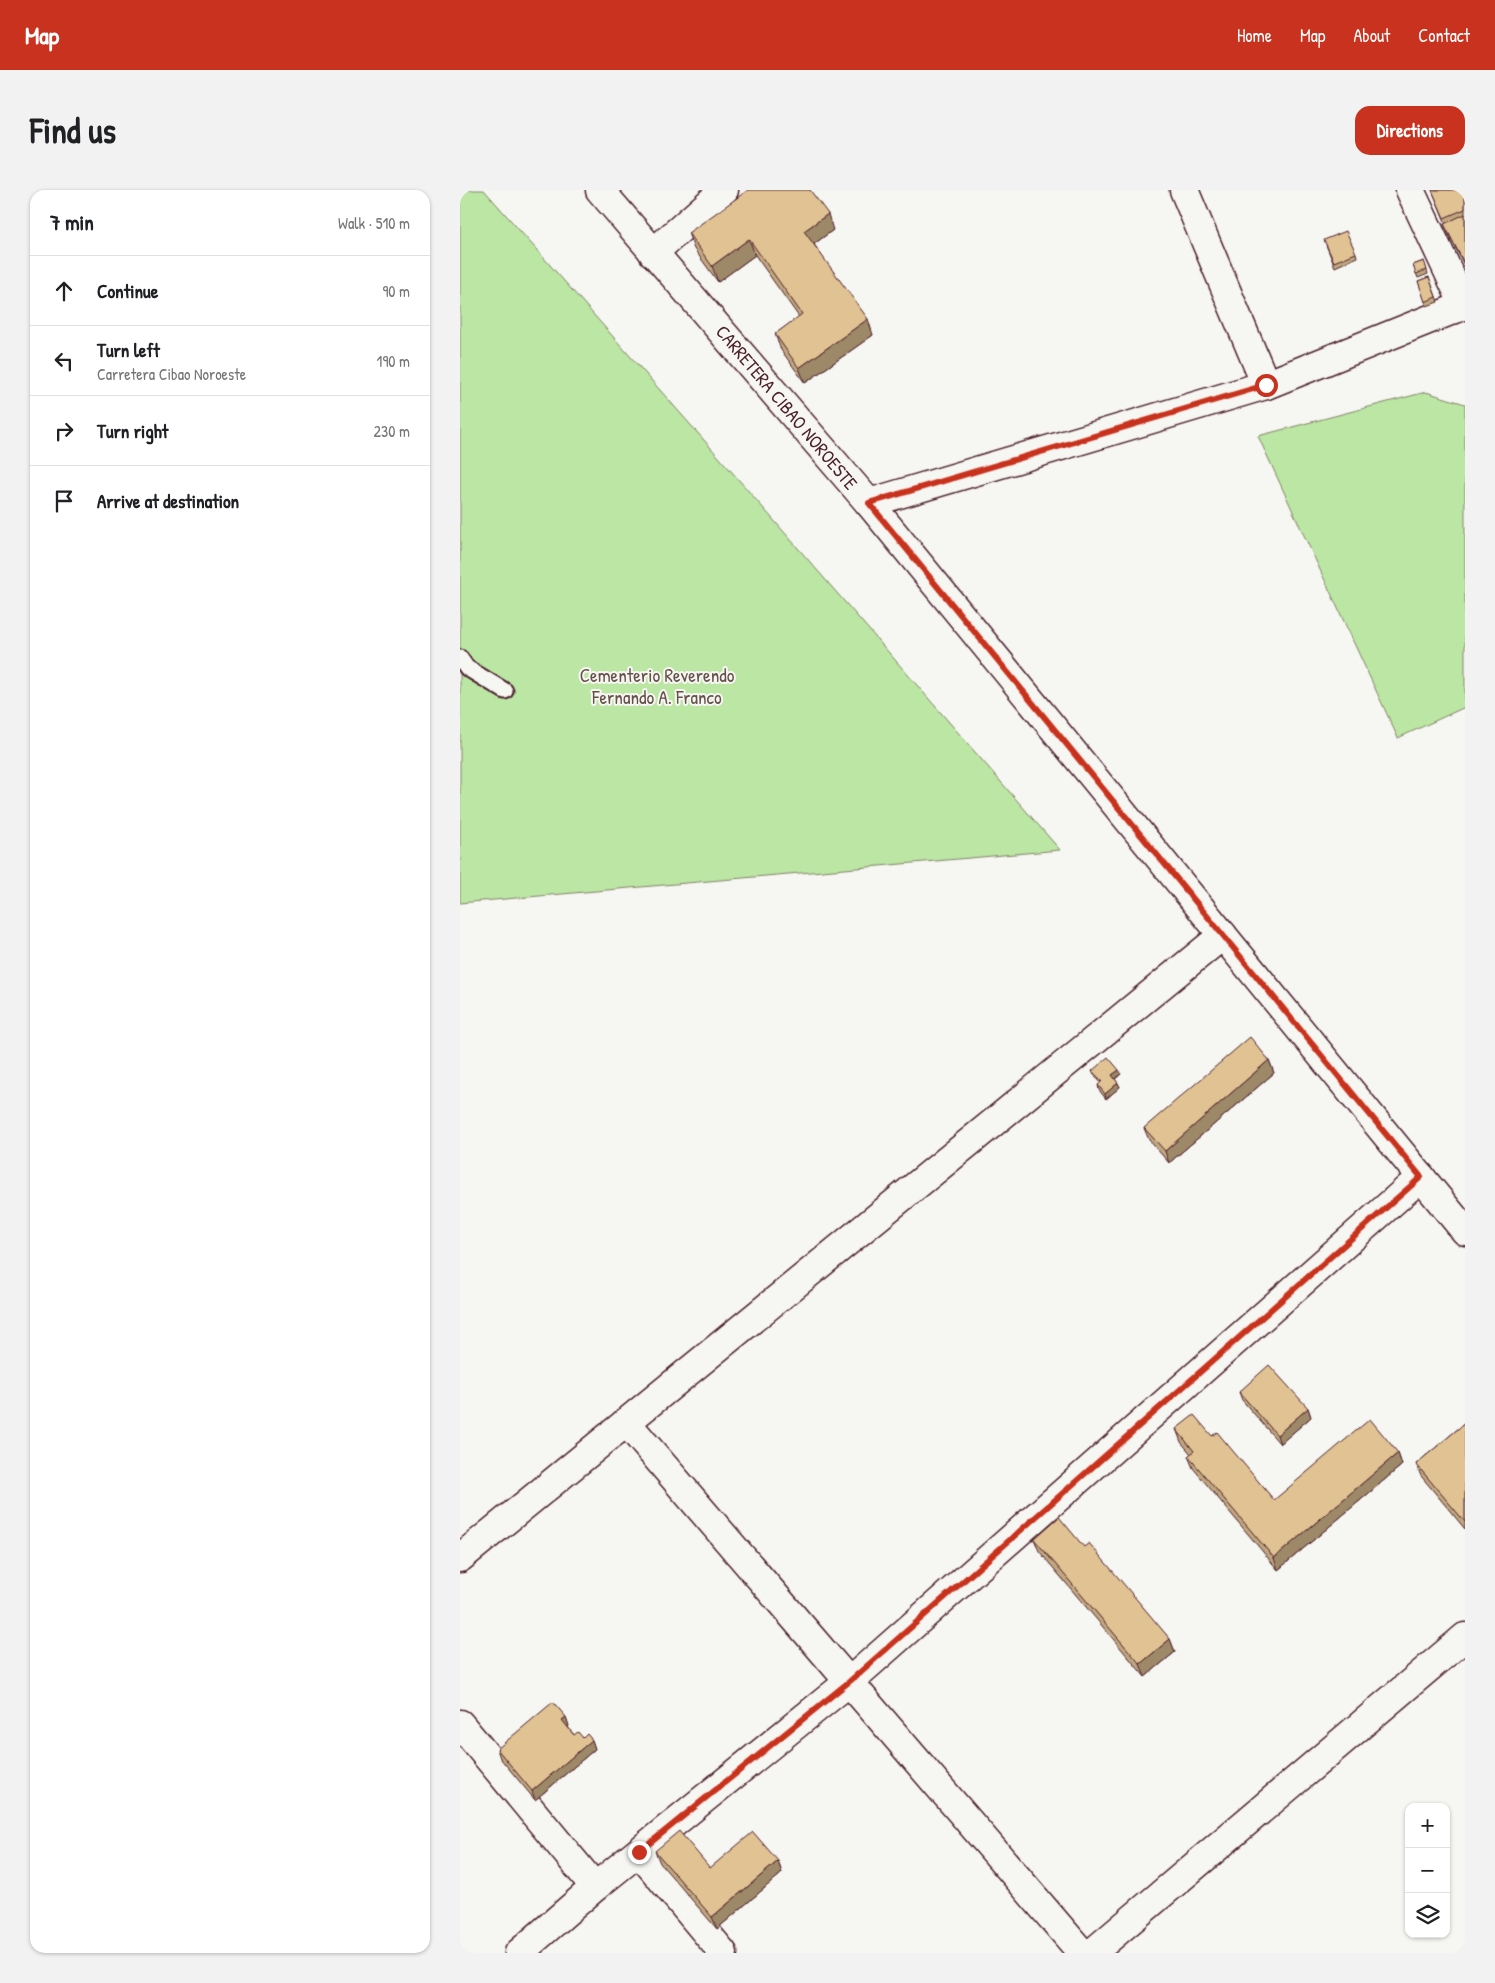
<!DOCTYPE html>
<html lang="en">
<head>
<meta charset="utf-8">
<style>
	:root { --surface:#fff; --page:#f2f2f2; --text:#202124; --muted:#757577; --line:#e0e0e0; --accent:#c8321e }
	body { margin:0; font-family:"Patrick Hand",sans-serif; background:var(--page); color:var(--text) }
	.controls { position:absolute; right:15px; bottom:15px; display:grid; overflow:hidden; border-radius:10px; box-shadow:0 1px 4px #0004 }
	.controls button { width:45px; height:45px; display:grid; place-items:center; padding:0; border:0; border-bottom:1px solid var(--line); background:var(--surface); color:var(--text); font:25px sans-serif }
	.stop { position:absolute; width:15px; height:15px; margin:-11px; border:4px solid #c8321e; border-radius:50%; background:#fff }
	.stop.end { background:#c8321e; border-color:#fff; box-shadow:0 1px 5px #0008 }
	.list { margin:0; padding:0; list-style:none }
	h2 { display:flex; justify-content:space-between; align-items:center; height:65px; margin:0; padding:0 20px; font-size:21px }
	h2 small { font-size:16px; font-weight:400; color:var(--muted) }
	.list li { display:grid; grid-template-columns:32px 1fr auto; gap:15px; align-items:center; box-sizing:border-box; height:70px; padding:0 20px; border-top:1px solid var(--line) }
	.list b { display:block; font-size:19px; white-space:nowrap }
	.list p { margin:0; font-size:16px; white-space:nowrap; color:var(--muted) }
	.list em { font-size:16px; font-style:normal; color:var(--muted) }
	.icon { flex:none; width:28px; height:28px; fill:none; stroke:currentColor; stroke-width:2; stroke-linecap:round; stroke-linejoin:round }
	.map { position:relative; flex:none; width:1005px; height:1763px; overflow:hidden; border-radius:15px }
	header { display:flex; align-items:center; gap:30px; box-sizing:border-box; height:70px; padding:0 25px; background:var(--accent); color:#fff }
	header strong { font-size:24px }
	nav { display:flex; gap:28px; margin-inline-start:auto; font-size:18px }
	.intro { display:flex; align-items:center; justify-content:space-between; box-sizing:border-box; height:120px; padding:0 30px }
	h1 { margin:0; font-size:35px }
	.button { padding:12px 22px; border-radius:15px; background:var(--accent); color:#fff; font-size:18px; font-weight:700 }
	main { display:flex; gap:30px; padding:0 30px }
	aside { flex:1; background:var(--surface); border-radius:15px; box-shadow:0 1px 4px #0004 }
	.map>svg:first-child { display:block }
</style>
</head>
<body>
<header>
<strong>Map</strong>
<nav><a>Home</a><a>Map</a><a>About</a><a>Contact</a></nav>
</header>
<div class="intro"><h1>Find us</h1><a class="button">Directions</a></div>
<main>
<aside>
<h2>7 min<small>Walk · 510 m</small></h2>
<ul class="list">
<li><svg class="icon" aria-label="ahead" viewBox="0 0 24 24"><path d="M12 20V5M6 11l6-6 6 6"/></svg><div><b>Continue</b></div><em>90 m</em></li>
<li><svg class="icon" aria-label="left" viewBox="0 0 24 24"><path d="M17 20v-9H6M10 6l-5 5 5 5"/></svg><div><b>Turn left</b><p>Carretera Cibao Noroeste</p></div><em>190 m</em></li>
<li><svg class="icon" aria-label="right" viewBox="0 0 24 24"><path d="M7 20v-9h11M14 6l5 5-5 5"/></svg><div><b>Turn right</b></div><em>230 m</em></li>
<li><svg class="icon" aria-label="arrive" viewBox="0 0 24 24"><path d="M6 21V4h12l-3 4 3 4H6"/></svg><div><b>Arrive at destination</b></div></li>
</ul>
</aside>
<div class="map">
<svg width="1005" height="1763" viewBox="0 0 1005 1763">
	<rect width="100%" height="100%" fill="#f6f6f2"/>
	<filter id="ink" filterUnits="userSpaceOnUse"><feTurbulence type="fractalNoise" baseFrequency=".02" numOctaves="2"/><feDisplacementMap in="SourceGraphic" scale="10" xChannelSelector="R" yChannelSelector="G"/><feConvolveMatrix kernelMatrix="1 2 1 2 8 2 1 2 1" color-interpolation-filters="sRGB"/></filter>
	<g filter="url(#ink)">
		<g fill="#bbe6a3" stroke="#828267">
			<polygon points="0,0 24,0 265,274 600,660 0,713"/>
			<polygon points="966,202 1005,214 1005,517 938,548 798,246"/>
		</g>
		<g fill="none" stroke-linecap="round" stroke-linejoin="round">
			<defs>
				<polyline id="lane" points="0,468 7,478 45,501"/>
				<g id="street">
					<polyline points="724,0 806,195"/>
					<polyline points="950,0 1004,115"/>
					<polyline points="193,63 264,0"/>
					<polyline points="409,313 806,195 1005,115"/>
					<polyline points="166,1232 622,1763"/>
					<polyline points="0,1368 763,745"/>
					<polyline points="0,1534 135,1697"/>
					<polyline points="179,1662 263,1763"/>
					<polyline points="59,1763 135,1697 390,1491 961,987"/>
					<polyline points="632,1763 1005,1447"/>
				</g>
				<polyline id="primary" points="140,0 409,313 1005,1041"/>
			</defs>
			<use href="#lane" stroke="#4a1f2b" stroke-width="19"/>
			<use href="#street" stroke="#4a1f2b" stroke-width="31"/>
			<use href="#primary" stroke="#4a1f2b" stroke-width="31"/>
			<use href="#lane" stroke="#f6f6f2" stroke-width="15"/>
			<use href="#street" stroke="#f6f6f2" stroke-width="28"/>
			<use href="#primary" stroke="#f6f6f2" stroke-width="28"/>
		</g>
		<g fill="#c1a77e" stroke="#4a1f2b">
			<polygon points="972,0 1005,0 1005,77 988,43 984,34 986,34"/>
			<polygon points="373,40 354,54 413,145 345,193 321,160 315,144 339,127 295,65 258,92 234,59 228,43"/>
			<polygon points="866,55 896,63 897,67 875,77"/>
			<polygon points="964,71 968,84 958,88 953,75"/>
			<polygon points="969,87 978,112 967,116 958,91"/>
			<polygon points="809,870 814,883 709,973 689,950 684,938"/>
			<polygon points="632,881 661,884 655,889 660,897 646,909 639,900 638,895 641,893 634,885"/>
			<polygon points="779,1202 848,1218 851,1227 820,1254 782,1210"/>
			<polygon points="1005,1233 1005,1339 961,1286 956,1274"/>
			<polygon points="716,1239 752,1246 814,1310 938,1263 942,1275 818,1380 733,1278 728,1266 731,1264 721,1252"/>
			<polygon points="574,1349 624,1357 710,1449 715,1462 685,1487 579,1361"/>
			<polygon points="106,1527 109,1536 108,1537 114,1545 132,1550 135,1559 75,1610 40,1568 37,1559"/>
			<polygon points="195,1661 250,1678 318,1671 322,1683 257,1739 200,1673"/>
		</g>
		<g fill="#9d8867" stroke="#4a1f2b">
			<polygon points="368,24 373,40 350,57 344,41"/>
			<polygon points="289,49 295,65 258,92 252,76"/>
			<polygon points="408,129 413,145 345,193 339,178"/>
			<polygon points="809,870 814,883 709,973 705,961"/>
			<polygon points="659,880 661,884 654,890 652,885"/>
			<polygon points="658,893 660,897 646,909 645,904"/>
			<polygon points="848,1218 851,1227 820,1254 817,1245"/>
			<polygon points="938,1263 942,1275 818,1380 814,1368"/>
			<polygon points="710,1449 715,1462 685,1487 680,1474"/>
			<polygon points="106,1527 109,1536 105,1539 102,1530"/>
			<polygon points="132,1550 135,1559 75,1610 72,1601"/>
			<polygon points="318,1671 322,1683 257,1739 252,1727"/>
		</g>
		<g fill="#e0c293" stroke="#4a1f2b">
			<polygon points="288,0 350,0 368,24 344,41 408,129 339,178 315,144 342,124 289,49 252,76 228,43"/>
			<polygon points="972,0 1005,0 1005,19 984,28"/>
			<polygon points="1005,24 1005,75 984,34"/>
			<polygon points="886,41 896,63 874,72 864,50"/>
			<polygon points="964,71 967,80 956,84 953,75"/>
			<polygon points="969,87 976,107 965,112 958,91"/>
			<polygon points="790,847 809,870 705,961 684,938"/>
			<polygon points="648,867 659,880 652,885 658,893 645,904 638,895 642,891 632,881"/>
			<polygon points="809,1175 848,1218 817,1245 779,1202"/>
			<polygon points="734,1225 752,1246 757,1242 814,1310 910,1229 938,1263 814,1368 728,1266 734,1261 716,1239"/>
			<polygon points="1005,1233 1005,1332 956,1274"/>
			<polygon points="599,1327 624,1357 629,1353 710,1449 680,1474 574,1349"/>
			<polygon points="93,1512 106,1527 102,1530 114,1545 118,1542 123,1548 127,1544 132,1550 72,1601 37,1559"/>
			<polygon points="219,1641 250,1678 293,1642 318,1671 252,1727 195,1661"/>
		</g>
	</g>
	<g fill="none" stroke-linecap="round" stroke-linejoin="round" filter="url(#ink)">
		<polyline stroke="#c8321e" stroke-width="6" points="179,1662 390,1491 961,987 409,313 806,195"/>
	</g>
	<g text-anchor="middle" stroke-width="4" stroke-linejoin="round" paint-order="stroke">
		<g font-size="19" fill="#4a1f2b" stroke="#f6f6f2">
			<text transform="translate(327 217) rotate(50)" y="7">CARRETERA CIBAO NOROESTE</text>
		</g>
		<g font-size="19" fill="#665149" stroke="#f6f6f2">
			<text x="197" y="492">Cementerio Reverendo<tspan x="197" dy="22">Fernando A. Franco</tspan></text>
		</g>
	</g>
</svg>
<div class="controls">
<button>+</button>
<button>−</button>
<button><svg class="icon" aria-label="layers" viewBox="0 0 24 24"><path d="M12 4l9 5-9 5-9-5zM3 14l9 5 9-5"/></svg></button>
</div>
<div class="stop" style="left:806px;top:195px"></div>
<div class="stop end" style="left:179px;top:1662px"></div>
</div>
</main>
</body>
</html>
